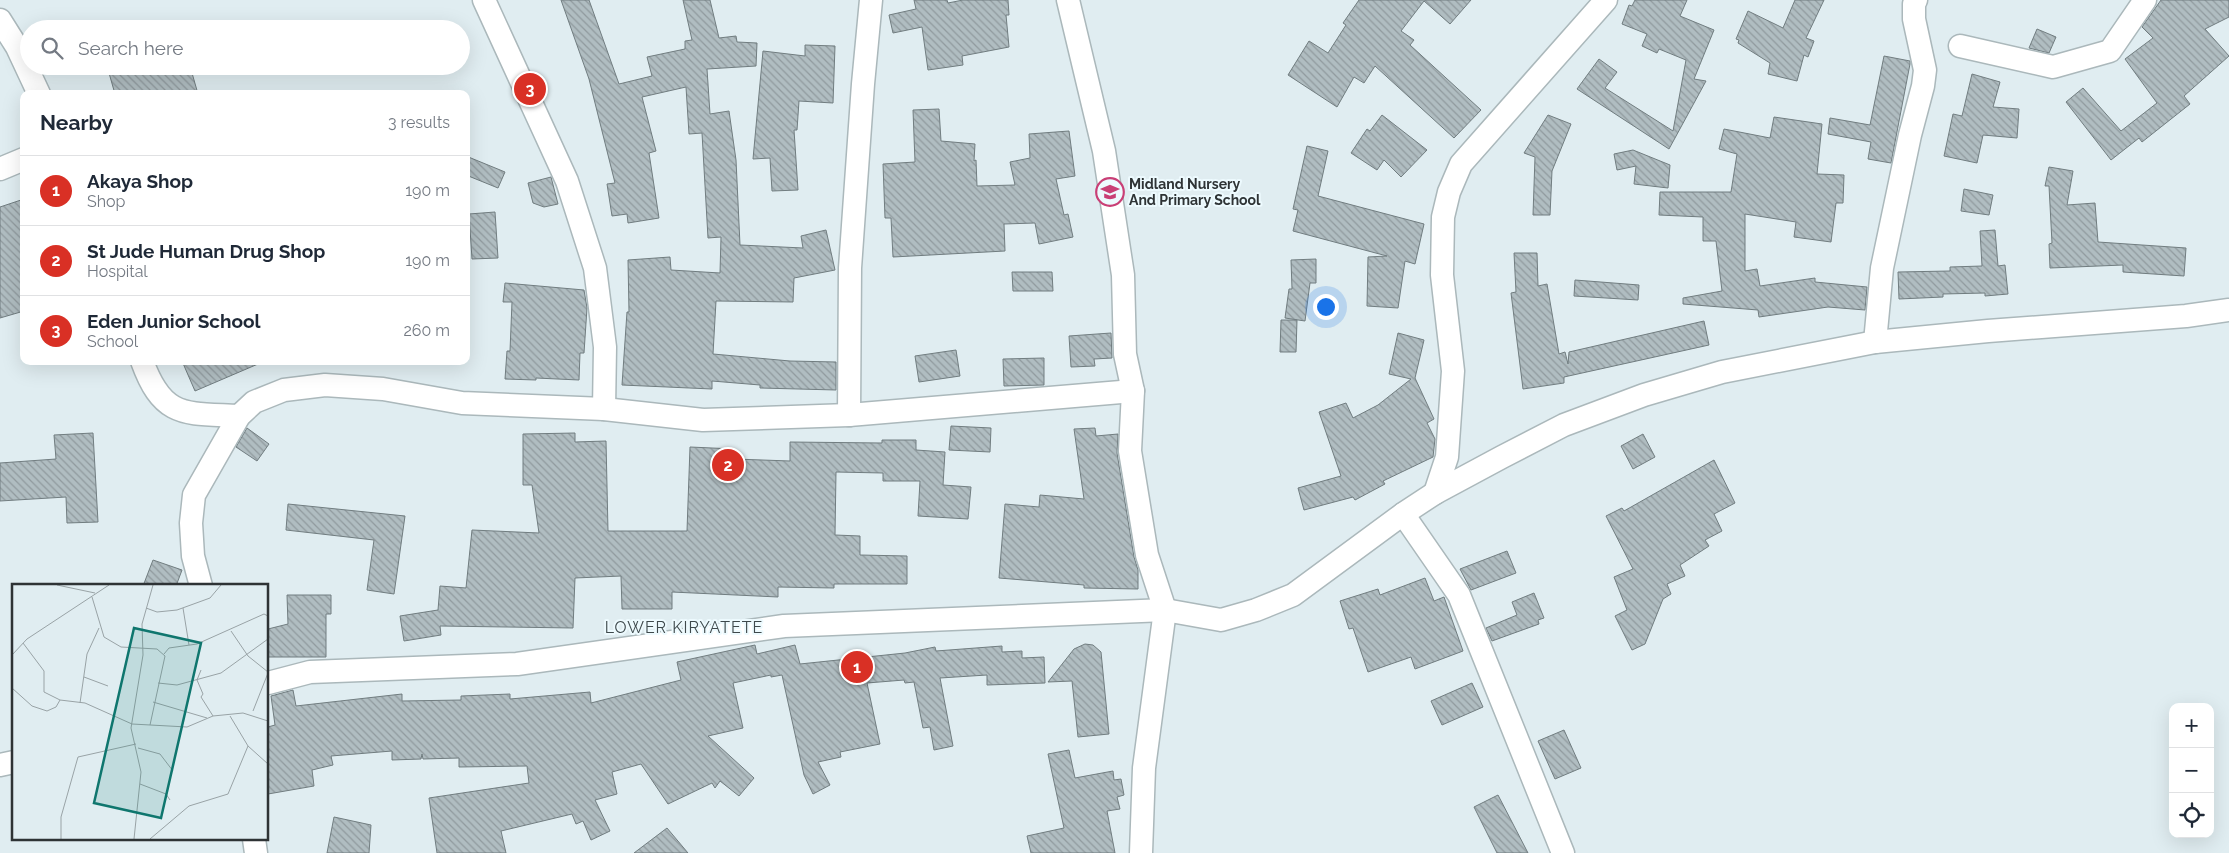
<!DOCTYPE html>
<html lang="en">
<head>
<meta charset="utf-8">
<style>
	:root { --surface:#fff; --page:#f6f6f7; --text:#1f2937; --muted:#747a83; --line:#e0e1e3; --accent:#d93025 }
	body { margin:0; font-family:Raleway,sans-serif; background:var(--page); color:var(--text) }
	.controls { position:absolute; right:15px; bottom:15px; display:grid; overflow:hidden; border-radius:10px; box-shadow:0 5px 20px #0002 }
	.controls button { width:45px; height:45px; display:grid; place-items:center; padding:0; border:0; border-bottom:1px solid var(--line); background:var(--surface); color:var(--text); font:25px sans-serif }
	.you { position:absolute; left:1325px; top:306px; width:18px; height:18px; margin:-12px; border:4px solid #fff; border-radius:50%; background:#1a73e8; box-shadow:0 0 0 8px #1a73e833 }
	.badge { display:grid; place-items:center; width:32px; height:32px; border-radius:50%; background:var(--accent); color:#fff; font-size:16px; font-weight:700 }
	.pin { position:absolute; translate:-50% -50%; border:2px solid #fff; box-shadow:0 1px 5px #0006 }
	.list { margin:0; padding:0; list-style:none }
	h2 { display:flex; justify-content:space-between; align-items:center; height:65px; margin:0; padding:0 20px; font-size:21px }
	h2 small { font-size:16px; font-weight:400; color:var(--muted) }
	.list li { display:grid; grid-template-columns:32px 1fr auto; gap:15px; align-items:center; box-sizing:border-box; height:70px; padding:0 20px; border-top:1px solid var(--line) }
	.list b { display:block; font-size:19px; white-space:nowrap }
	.list p { margin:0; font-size:16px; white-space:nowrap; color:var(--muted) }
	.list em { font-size:16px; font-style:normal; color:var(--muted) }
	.icon { flex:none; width:28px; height:28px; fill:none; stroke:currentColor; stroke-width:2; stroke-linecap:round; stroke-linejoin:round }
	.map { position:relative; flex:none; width:2229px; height:853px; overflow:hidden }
	.search { position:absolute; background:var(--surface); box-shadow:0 5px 20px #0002; left:20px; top:20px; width:450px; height:55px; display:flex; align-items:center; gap:12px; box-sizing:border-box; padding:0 18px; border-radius:28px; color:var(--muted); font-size:19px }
	.panel { position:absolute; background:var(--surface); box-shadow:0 5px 20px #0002; left:20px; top:90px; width:450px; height:275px; border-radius:10px }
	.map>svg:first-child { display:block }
</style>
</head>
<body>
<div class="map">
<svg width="2229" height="853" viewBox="0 0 2229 853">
	<defs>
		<pattern id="building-back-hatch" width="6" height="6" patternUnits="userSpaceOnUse" patternTransform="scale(1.25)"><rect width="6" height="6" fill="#b0bdc1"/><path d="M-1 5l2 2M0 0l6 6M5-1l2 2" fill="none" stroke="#909a9e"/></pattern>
	</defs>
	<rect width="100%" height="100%" fill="#e0edf1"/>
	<g fill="url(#building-back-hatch)" stroke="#717d80">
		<polygon points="561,0 589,0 619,84 652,76 647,57 685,49 685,41 692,40 683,0 710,0 719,38 736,36 737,42 757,43 756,66 707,69 710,114 729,111 736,160 740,245 803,248 801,236 826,230 835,270 794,278 793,302 716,301 713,354 790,361 836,362 836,390 760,388 760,385 712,381 712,389 622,385 627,312 629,312 628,260 670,257 671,270 720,273 721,237 708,238 702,133 689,134 686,87 642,97 656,151 649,153 659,218 628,223 627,214 612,216 607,184 615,183 589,79"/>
		<polygon points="914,0 947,0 948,3 963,0 1008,0 1009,15 1006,15 1009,47 962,56 963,65 928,70 922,27 893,33 889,15 916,9"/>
		<polygon points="1359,0 1471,0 1450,24 1424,1 1401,31 1414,40 1410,45 1481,110 1454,138 1375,66 1364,83 1354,77 1337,107 1288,75 1309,41 1328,53 1346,25 1343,23"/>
		<polygon points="1635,0 1687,0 1680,16 1714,30 1694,79 1706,81 1669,149 1577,89 1599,59 1617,72 1605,88 1673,131 1686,60 1659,49 1657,53 1642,46 1647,34 1622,24 1629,5 1632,6"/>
		<polygon points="1795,0 1824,0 1806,38 1814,41 1808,57 1804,55 1797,81 1768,74 1770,63 1738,43 1739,40 1736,39 1748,11 1783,28"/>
		<polygon points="2161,0 2229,0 2229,17 2205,29 2229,56 2184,96 2190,104 2142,142 2139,138 2111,160 2066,102 2083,88 2121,131 2157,103 2125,59 2153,38 2142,27"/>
		<polygon points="2037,29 2056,37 2049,53 2029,48"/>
		<polygon points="805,45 835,46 833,103 799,101 797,130 794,130 798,190 772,191 770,158 753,159 763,51 805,56"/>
		<polygon points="1884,56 1910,61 1910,64 1891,163 1868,159 1871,142 1828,134 1830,118 1870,125"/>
		<polygon points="107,66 190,66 198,94 115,94"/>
		<polygon points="1972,74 2000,82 1993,107 2019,109 2017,138 1983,135 1977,163 1944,156 1953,114 1962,116"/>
		<polygon points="939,109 941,141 975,144 974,161 976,160 977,186 1015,185 1010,162 1030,158 1029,134 1069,131 1075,176 1056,179 1064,215 1068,214 1073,237 1039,244 1035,223 1004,224 1005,251 893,257 891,218 885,218 883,164 915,162 913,110"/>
		<polygon points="1382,115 1427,150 1401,177 1384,160 1377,170 1351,153 1367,129 1370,131"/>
		<polygon points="1548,115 1571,124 1552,171 1550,215 1533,215 1535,157 1524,153"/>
		<polygon points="1774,117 1822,124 1817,174 1844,175 1843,203 1836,203 1831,242 1794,237 1796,222 1745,214 1745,271 1757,269 1760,286 1815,278 1815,282 1867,287 1865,310 1828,307 1759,317 1758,310 1683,304 1683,298 1722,291 1716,241 1703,241 1703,217 1659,215 1660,192 1731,192 1737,154 1719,149 1724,129 1770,138"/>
		<polygon points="1307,146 1328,151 1318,196 1424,224 1415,264 1405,261 1398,308 1367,306 1368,257 1387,256 1293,231 1298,210 1293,209"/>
		<polygon points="1633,150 1670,165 1668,188 1634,184 1636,166 1617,170 1614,154"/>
		<polygon points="466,156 505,172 498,188 466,175"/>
		<polygon points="2049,167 2073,171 2067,205 2095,203 2098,242 2186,248 2184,276 2123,272 2123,265 2050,268 2049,244 2052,243 2049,186 2045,186"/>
		<polygon points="551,177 558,204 544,207 533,203 528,183"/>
		<polygon points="1964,189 1993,195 1989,215 1961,211"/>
		<polygon points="24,199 24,311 0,318 0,207"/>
		<polygon points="495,212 498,258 472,259 469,214"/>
		<polygon points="1995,230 1998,266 2005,265 2008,294 1985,296 1985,293 1943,294 1943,297 1899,299 1898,272 1950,271 1950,267 1982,266 1980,231"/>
		<polygon points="1514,253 1537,253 1538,286 1547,284 1559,354 1565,352 1568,364 1569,352 1704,321 1709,345 1564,377 1564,383 1523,389 1511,293 1516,292"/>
		<polygon points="1316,259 1316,283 1310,283 1305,321 1285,318 1289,289 1292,289 1291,260"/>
		<polygon points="1012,272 1052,272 1053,291 1013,291"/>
		<polygon points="1575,280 1639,285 1638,300 1574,296"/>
		<polygon points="505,283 584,290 587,308 584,353 580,353 579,380 536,378 536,380 505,379 507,351 510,351 512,302 503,302"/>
		<polygon points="1281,320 1297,320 1296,352 1280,352"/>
		<polygon points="1111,333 1112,358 1094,359 1095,366 1071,367 1069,336"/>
		<polygon points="1398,333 1424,340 1415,378 1434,419 1427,423 1435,439 1433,457 1383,481 1385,484 1355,500 1353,497 1304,510 1298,488 1341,476 1319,412 1346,403 1353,418 1378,405 1411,379 1389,374"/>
		<polygon points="956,350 960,376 919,382 915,356"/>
		<polygon points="1044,358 1044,385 1004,386 1003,359"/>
		<polygon points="182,361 265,361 195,391"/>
		<polygon points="951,426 991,428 990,452 949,450"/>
		<polygon points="247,428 269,444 257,461 236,447"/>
		<polygon points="1095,428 1096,436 1118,434 1117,453 1134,557 1138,570 1138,589 1084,588 1084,585 999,578 1005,504 1039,507 1040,495 1084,499 1074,429"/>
		<polygon points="93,433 98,522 67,523 66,497 0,501 0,463 56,459 54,435"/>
		<polygon points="575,433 575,442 606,441 608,531 687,531 690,447 734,449 734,459 790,461 790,442 882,443 882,440 916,440 916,450 945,452 943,485 971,487 968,519 918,516 920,481 883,481 883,473 836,472 835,535 860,536 860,555 907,556 907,584 834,584 834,588 778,587 778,597 672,592 672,609 622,609 621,576 575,578 573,628 440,626 441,635 404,641 400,616 438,610 440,586 466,588 472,530 539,533 532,485 523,485 523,434"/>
		<polygon points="1643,434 1655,457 1633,469 1621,446"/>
		<polygon points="1714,460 1735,503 1714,514 1722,531 1705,540 1709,546 1680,565 1685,576 1667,584 1671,594 1663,599 1645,644 1632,650 1615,616 1627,610 1614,577 1633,569 1606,516 1622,508 1624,511"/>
		<polygon points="288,504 405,516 394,594 367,590 374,540 286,530"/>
		<polygon points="1507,551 1516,573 1471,590 1460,569"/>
		<polygon points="153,560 182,570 176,586 143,586"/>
		<polygon points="1425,578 1434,601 1444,597 1463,651 1415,669 1411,657 1368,672 1353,628 1349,629 1340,601 1378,589 1380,595"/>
		<polygon points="1534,593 1544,618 1538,620 1539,624 1492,641 1486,628 1517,615 1512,602"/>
		<polygon points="287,595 331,595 331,614 326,614 326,657 268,657 268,629 288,624"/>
		<polygon points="1085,644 1093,645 1101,652 1109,734 1078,737 1072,681 1048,682 1074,649"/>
		<polygon points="755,645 757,654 795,645 800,664 905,653 935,647 936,651 1002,646 1002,652 1022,651 1022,658 1044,657 1045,683 987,685 987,675 940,678 953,746 934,750 930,727 923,728 914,682 905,683 904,680 867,683 880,744 840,752 841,757 818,762 830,785 813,794 804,775 782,675 771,677 771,675 733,683 743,728 708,736 754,778 739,796 720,781 715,788 712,783 668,804 641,764 612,772 617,794 595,800 610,831 591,840 583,821 576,824 572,814 501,831 506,853 437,853 429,798 529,783 527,766 459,767 459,758 423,759 422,754 421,759 392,760 392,751 331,756 333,765 312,770 314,786 268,794 268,727 275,725 271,696 293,690 296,706 402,694 402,701 461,700 461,696 510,694 510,699 590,692 591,703 681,680 677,662"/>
		<polygon points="1472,683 1483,707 1442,725 1431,701"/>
		<polygon points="1564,730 1581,768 1555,779 1538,741"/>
		<polygon points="1069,750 1075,778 1113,771 1114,780 1121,779 1124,795 1117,797 1120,809 1107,811 1115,853 1031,853 1027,836 1064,828 1048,754"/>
		<polygon points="1498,795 1528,853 1497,853 1474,807"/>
		<polygon points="334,817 371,825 369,853 327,853"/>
		<polygon points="667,828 688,853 634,853"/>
	</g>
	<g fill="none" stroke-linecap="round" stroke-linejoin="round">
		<defs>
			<g id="minor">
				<polyline points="484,0 567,181 595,268 605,347 604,409"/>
				<polyline points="1068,0 1104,151 1123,275 1125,354 1133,391 1130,451 1147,555 1165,610 1144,768 1141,853"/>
				<polyline points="0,20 17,47 39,94"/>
				<polyline points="1960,46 2053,67 2110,51 2145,0"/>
				<polyline points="0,169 24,159"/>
				<polyline points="1875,342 1882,268 1910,135 1923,86 1925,70 1914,19 1914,4 1916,0"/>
				<path d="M 142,361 C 163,419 185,413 239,416"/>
				<polyline points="849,415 850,268 863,84 871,0"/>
				<polyline points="1435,493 1447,457 1453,371 1442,275 1443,217 1449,192 1461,164 1606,0"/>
				<polyline points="1403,514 1459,595 1563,853"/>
				<polyline points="201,586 193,556 191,523 194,495 239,416 254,402 284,390 325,385 383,389 462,403 604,409 703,420 849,415 1133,391"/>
				<polyline points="268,683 310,672 517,664 784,626 1165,610 1221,620 1256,610 1293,595 1403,514 1435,493 1502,457 1564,425 1644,395 1722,372 1875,342 1988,331 2186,316 2229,310"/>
				<polyline points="0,765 14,762"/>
				<polyline points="254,839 256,853"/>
			</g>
		</defs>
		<use href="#minor" stroke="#abb8bb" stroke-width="25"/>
		<use href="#minor" stroke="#fff" stroke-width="22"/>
	</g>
	<defs>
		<symbol id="school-ring" viewBox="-11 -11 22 22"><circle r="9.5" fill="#edfafe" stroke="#c93f76" stroke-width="1.5"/><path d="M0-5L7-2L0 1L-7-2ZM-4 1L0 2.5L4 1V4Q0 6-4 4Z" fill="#c93f76"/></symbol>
	</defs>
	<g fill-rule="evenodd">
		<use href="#school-ring" x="1094" y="176" width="32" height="32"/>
	</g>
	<g text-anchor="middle" stroke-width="4" stroke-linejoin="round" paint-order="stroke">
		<g font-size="14" font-weight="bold" fill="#2e3335" stroke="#edfafe" text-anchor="start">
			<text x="1129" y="189">Midland Nursery<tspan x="1129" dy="16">And Primary School</tspan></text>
		</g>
		<g font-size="16" letter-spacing="1" fill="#3e494c" stroke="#edfafe">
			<text x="684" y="633">LOWER KIRYATETE</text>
		</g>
	</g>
	<g transform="translate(12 584)">
		<rect width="256" height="256" fill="#e0edf1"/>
		<path fill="none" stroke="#99a3a6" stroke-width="1" d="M 45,1 L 83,9M 80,13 L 92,53 L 109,63 L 145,65 L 153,72 L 138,141M 134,24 L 145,28 L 165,26 L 198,14 L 209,1M 171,24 L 177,61M 219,47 L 236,72 L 256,88M 11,59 L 32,87 L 32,108 L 48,116 L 73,119 L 120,140 L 175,143 L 201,132 L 231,129 L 256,137M 152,70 L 157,64 L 185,60 L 252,30 L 256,32M 0,71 L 15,55 L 97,1M 189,86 L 185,96 L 191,110 L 189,113 L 201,132M 72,93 L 96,102M 146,99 L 165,101 L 209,89 L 256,55M 0,104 L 20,122 L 35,127 L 44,123 L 48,116M 141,118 L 195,134M 68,119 L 75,70 L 87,44M 241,127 L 256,89M 218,132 L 236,162 L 256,180M 126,164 L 148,170 L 161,187M 128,200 L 154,210 L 158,216M 49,255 L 49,233 L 66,173 L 124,160M 122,255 L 129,188 L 119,144 L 131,71 L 130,40 L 141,1M 138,255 L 177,222 L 216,210 L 236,162"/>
		<path fill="#0f766e" fill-opacity="0.15" stroke="#0f766e" stroke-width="2.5" d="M 122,44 L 189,59 L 149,234 L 82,219 Z"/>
		<rect width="256" height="256" fill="none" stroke="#2e3335" stroke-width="2.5"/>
	</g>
</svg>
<div class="controls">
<button>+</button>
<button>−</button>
<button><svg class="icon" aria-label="locate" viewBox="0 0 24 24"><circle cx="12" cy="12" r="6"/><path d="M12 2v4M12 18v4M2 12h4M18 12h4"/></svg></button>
</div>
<div class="you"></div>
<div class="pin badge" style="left:857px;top:667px">1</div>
<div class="pin badge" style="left:728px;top:465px">2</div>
<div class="pin badge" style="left:530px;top:89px">3</div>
<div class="search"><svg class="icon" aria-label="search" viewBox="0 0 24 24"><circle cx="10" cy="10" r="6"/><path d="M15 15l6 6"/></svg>Search here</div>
<section class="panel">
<h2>Nearby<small>3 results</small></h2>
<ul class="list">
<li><span class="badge">1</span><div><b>Akaya Shop</b><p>Shop</p></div><em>190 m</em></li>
<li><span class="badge">2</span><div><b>St Jude Human Drug Shop</b><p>Hospital</p></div><em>190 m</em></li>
<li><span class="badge">3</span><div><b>Eden Junior School</b><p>School</p></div><em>260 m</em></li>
</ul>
</section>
</div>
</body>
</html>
